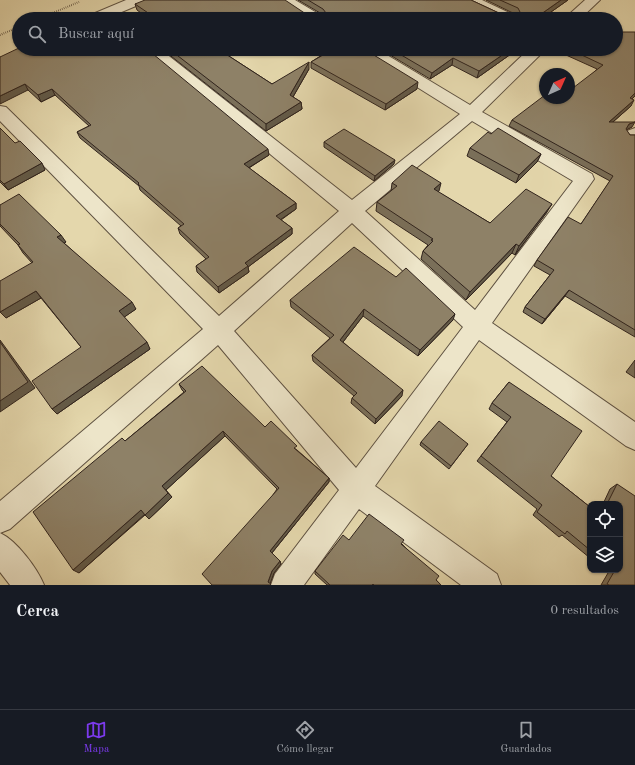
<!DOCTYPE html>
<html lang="es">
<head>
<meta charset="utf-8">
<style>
	:root { --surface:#171b24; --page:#242831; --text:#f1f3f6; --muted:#9ea1a6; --line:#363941; --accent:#7c3aed }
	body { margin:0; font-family:"Old Standard TT",serif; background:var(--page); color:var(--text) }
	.controls { position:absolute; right:12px; bottom:12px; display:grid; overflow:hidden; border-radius:8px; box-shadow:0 1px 3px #0004 }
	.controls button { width:36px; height:36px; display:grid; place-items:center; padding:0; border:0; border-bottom:1px solid var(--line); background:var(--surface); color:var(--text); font:20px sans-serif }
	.compass { position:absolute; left:539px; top:68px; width:36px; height:36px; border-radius:50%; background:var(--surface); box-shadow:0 1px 3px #0004; rotate:45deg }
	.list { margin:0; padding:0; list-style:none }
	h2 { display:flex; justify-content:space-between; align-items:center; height:52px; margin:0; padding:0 16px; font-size:17px }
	h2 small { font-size:13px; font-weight:400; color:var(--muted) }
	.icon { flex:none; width:22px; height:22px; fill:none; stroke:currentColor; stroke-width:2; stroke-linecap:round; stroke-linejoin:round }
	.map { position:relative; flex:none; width:635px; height:585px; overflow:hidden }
	.search { position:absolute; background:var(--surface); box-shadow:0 1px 3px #0004; left:12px; right:12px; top:12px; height:44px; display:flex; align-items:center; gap:10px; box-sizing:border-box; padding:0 14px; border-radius:22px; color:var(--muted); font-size:15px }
	.sheet { height:124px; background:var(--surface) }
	nav { display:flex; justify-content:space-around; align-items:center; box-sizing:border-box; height:56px; border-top:1px solid var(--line); background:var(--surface); font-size:11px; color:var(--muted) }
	nav a { display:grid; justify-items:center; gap:2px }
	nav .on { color:var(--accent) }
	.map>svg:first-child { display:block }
</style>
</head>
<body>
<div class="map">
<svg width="635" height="585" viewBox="0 0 635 585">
	<rect width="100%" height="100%" fill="#e4d7ac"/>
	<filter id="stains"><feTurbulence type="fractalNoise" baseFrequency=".005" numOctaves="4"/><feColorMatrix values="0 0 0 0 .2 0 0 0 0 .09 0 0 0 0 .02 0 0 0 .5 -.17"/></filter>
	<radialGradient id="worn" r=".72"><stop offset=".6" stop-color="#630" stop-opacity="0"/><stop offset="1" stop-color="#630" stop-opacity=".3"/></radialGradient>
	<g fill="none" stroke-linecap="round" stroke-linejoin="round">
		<defs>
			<g id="minor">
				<polygon points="126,0 145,0 143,3 105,19 86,19 88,16"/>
				<polygon points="278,0 295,0 322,16 324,19 307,19"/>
				<polygon points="464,0 482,0 516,16 518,19 500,19 466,3"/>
				<polygon points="585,0 600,0 580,19 564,19"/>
				<path d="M 143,49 L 160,49 L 352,200 L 460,114 L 361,52 L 358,49 L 377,49 L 470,105 L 529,49 L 546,49 L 482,112 L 592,174 L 594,179 L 492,323 L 635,422 L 635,450 L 626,446 L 479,340 L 375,486 L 497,574 L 501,585 L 461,585 L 359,509 L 304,585 L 271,585 L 275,574 L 339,490 L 218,345 L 10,529 L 0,533 L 0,501 L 203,329 L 0,121 L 0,106 L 6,107 L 219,316 L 339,211 ZM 472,121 L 573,181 L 475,310 L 365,211 ZM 352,223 L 463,327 L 356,468 L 234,331 Z"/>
				<polygon points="635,128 635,140 627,139 624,135 627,131"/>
				<path d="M 0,533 C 17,541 37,568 44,585 L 10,585 L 0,572 Z"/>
			</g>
		</defs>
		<use href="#minor" stroke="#5e5141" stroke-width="2"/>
		<g stroke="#31241d" stroke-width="2" stroke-dasharray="0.5 1.5" stroke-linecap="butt">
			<polyline points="38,19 79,2"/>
			<polyline points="0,35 19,27"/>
		</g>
		<use href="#minor" fill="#ede5c9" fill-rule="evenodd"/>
	</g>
	<g fill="#7a6f59" stroke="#31241d">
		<polygon points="298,0 471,0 501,14 515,14 486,0 568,0 541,19 149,19 137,10 135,4 306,14 320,13"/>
		<polygon points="162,49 218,49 272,84 309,69 293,97 301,102 302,109 266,131"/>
		<polygon points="312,49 364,49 417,89 385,110 311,68 311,62 322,55"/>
		<polygon points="380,49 518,49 477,78 452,65 430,79"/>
		<polygon points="569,49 616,49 632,99 631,106 613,122 632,127 626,130 630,135 635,135 635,337 565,296 542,324 523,312 525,307 550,275 534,266 537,260 581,224 610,181 509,126 512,120 569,98 597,69 566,55"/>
		<polygon points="0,57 269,155 249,168 296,203 296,209 281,220 292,228 292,234 248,267 249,272 219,293 197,272 196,266 206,259 180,234 178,228 181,226 140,190 139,186 80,138 77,132 89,126 55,95 41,102 28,90"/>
		<polygon points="0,128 15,143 45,170 8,190 0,182"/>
		<polygon points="324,142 394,164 374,181 324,147"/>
		<polygon points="470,148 541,154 537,162 516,183 467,156"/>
		<polygon points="392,183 439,191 438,192 490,223 547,212 515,255 512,253 466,300 421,259 423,251 428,245 376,211 377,202 391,191"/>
		<polygon points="0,205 66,242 64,243 136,309 124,317 150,349 57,414 52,409 81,347 41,298 6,318 32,263 23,253 18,245 0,226"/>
		<polygon points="290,300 453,320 418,356 363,316 343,342 402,396 375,424 351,403 352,398 354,396 313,361 312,355 330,338 291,307"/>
		<polygon points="635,360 635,378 626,372"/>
		<polygon points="509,382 551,476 590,507 590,558 562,535 559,537 533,515 537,509 477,461 507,422 489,409 492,403"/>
		<polygon points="179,384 265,427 297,450 329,478 329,482 272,553 280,561 281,564 274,573 270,583 212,585 277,489 225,436 166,490 172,497 149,519 145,515 79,573 125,441 184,392 182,390"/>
		<polygon points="421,442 468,444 449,469 420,445"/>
		<polygon points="617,484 635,585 601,585 608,573 605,570 620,570 620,504 603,504 610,489"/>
		<polygon points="349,540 402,544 441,585 327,585 315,574 315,571"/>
	</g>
	<g fill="#635a48" stroke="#31241d">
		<polygon points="561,0 568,0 541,19 534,19"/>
		<polygon points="263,15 263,19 255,19"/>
		<polygon points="511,49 518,49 477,78 479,71"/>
		<polygon points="453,58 452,65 430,79 432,73"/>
		<polygon points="309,62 309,69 290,102 290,95"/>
		<polygon points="418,82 417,89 385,110 386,104"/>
		<polygon points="25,84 28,90 0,104 0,96"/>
		<polygon points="52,89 55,95 41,102 38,95"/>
		<polygon points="635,93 635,96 627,104 630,98"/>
		<polygon points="634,100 631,106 606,128 609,122"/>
		<polygon points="301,102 302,109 266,131 266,124"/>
		<polygon points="635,122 632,127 626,130 622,135 629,124"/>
		<polygon points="268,149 269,155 245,170 244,164"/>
		<polygon points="541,154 537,162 516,183 519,175"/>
		<polygon points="395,160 394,164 374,181 375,176"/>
		<polygon points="42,163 45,170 8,190 4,184"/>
		<polygon points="441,183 439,191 432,198 434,189"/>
		<polygon points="296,203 296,209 277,222 276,216"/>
		<polygon points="552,204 547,212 515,255 519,246"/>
		<polygon points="292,228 292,234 248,267 249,272 219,293 218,287 245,263"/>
		<polygon points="61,235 66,242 61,245 57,237"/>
		<polygon points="516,244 512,253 466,300 470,292"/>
		<polygon points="569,290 565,296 542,324 545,319"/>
		<polygon points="36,291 41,298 6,318 0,312"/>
		<polygon points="132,302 136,309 123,318 119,311"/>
		<polygon points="364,309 363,316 340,346 340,340"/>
		<polygon points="455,314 453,320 418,356 420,350"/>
		<polygon points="0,340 35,388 0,412"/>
		<polygon points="147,342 150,349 57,414 52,409"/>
		<polygon points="403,390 402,396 375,424 376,419"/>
		<polygon points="223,431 225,436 166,490 162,486"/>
		<polygon points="329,478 329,482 271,554 270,551"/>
		<polygon points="168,493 172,497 149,519 145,515"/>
		<polygon points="141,510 145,514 79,573 73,570"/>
		<polygon points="280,561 281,564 274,573 270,584 268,582 272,571"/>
	</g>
	<g fill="#8e8167" stroke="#31241d">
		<polygon points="145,0 285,0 306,14 326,13 323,9 308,0 471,0 501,14 521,14 518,8 500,0 561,0 534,19 270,19 263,15 255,19 157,19 135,4"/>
		<polygon points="616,32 635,32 635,93 630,98 634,100 609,122 635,122 629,124 626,129 630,135 635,135 635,330 569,290 545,319 525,307 554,270 537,260 568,217 581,224 613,176 512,120 545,95 545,98 569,98 569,91 603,65 569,49 616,49"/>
		<polygon points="19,48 19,49 147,49 268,149 244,164 296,203 276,216 292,228 245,263 248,266 218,287 196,266 209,257 178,228 184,224 138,184 139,183 77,132 91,125 52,89 38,95 25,84 0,96 0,57"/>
		<polygon points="169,49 218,49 272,84 309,62 290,95 301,102 266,124"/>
		<polygon points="323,49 364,49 418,82 386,104 311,62 328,52"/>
		<polygon points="391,49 511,49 479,71 453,58 432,73"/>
		<polygon points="0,128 15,143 20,141 42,163 4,184 0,180"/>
		<polygon points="498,128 541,154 519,175 470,148 488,132 491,134"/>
		<polygon points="344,129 395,160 375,176 324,142"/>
		<polygon points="412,165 441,183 434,189 490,223 526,189 552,204 519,246 516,244 470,292 423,251 433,241 431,240 433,239 377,202 397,186 392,183"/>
		<polygon points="19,194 61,235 57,237 132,302 119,311 147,342 52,409 32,381 81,347 36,291 0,312 0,281 33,262 18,245 20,244 0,224 0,205"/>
		<polygon points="354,247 396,277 406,268 455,314 420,350 364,309 340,340 403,390 376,419 352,398 357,393 312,355 334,335 290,300"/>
		<polygon points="0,342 28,382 0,401"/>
		<polygon points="202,366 265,427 271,421 297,446 294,448 329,478 270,551 280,561 272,571 268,582 271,584 270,585 212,585 202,574 279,488 223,431 162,486 168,493 145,515 141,510 73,570 33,512 122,438 125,441 186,391 179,384"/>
		<polygon points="509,382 582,431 551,476 590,507 590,550 567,531 565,534 537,512 542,505 481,456 511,417 492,403"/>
		<polygon points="439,421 468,444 451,466 421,442"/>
		<polygon points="617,484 635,496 635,585 609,585 607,584 615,570 614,570 620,570 620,504 607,504"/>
		<polygon points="369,514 404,540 401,544 439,576 436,580 441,585 374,585 373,584 372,585 330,585 315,571 343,535 349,540"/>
	</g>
	<rect width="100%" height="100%" filter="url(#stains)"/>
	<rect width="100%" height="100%" fill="url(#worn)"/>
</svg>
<div class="controls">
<button><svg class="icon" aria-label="locate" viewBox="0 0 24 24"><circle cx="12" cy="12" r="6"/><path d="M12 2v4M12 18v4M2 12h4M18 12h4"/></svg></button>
<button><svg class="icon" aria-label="layers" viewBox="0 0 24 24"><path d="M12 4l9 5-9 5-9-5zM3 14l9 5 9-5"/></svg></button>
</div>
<svg class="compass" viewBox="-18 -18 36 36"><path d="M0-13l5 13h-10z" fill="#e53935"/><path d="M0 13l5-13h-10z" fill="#9ea1a6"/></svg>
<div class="search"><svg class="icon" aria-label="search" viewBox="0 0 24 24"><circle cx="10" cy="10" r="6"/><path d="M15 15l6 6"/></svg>Buscar aquí</div>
</div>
<section class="sheet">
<h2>Cerca<small>0 resultados</small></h2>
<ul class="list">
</ul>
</section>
<nav>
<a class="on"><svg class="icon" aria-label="map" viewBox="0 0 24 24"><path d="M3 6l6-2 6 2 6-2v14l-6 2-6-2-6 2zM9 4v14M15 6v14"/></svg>Mapa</a>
<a><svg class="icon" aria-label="directions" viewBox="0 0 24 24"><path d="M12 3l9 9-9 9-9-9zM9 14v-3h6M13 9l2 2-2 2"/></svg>Cómo llegar</a>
<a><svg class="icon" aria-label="saved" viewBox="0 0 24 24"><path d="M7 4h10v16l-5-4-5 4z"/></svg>Guardados</a>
</nav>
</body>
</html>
